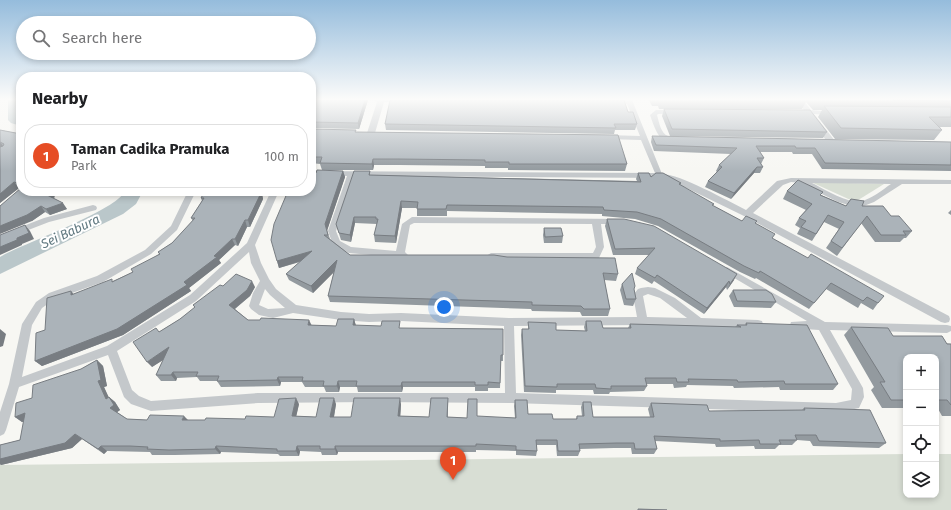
<!DOCTYPE html>
<html lang="en">
<head>
<meta charset="utf-8">
<style>
	:root { --surface:#fff; --page:#f2f2f2; --text:#202124; --muted:#757577; --line:#e0e0e0; --accent:#e64d25 }
	body { margin:0; font-family:"Fira Sans",sans-serif; background:var(--page); color:var(--text) }
	.controls { position:absolute; right:12px; bottom:12px; display:grid; overflow:hidden; border-radius:8px; box-shadow:0 2px 6px #0003 }
	.controls button { width:36px; height:36px; display:grid; place-items:center; padding:0; border:0; border-bottom:1px solid var(--line); background:var(--surface); color:var(--text); font:20px sans-serif }
	.you { position:absolute; left:444px; top:307px; width:14px; height:14px; margin:-10px; border:3px solid #fff; border-radius:50%; background:#1a73e8; box-shadow:0 0 0 6px #1a73e833 }
	.badge { display:grid; place-items:center; width:26px; height:26px; border-radius:50%; background:var(--accent); color:#fff; font-size:13px; font-weight:700 }
	.pin { position:absolute; translate:-50% -33px; filter:drop-shadow(0 1px 2px #0008) }
	.pin::after { content:''; position:absolute; top:21px; width:14px; height:12px; background:inherit; clip-path:polygon(0 0,100% 0,50% 100%) }
	.list { margin:0; padding:0; list-style:none }
	h2 { display:flex; justify-content:space-between; align-items:center; height:52px; margin:0; padding:0 16px; font-size:17px }
	h2 small { font-size:13px; font-weight:400; color:var(--muted) }
	.list li { display:grid; grid-template-columns:26px 1fr auto; gap:12px; align-items:center; box-sizing:border-box; height:64px; margin:0 8px 8px; padding:0 8px; border:1px solid var(--line); border-radius:16px }
	.list b { display:block; font-size:15px; white-space:nowrap }
	.list p { margin:0; font-size:13px; white-space:nowrap; color:var(--muted) }
	.list em { font-size:13px; font-style:normal; color:var(--muted) }
	.icon { flex:none; width:22px; height:22px; fill:none; stroke:currentColor; stroke-width:2; stroke-linecap:round; stroke-linejoin:round }
	.map { position:relative; flex:none; width:951px; height:510px; overflow:hidden }
	.search { position:absolute; background:var(--surface); box-shadow:0 2px 6px #0003; left:16px; top:16px; width:300px; height:44px; display:flex; align-items:center; gap:10px; box-sizing:border-box; padding:0 14px; border-radius:22px; color:var(--muted); font-size:15px }
	.panel { position:absolute; background:var(--surface); box-shadow:0 2px 6px #0003; left:16px; top:72px; width:300px; height:124px; border-radius:16px }
	.map>svg:first-child { display:block }
</style>
</head>
<body>
<div class="map">
<svg width="951" height="510" viewBox="0 0 951 510">
	<rect width="100%" height="100%" fill="#f7f7f3"/>
	<g fill="#d8ded4">
		<polygon points="811,182 884,184 855,202"/>
		<polygon points="906,454 906,495 936,495 936,454 951,454 951,510 0,510 0,465"/>
	</g>
	<g fill="none" stroke-linecap="round" stroke-linejoin="round">
		<g fill="#bac7ca" fill-rule="evenodd">
			<polygon points="8,100 21,100 21,126 11,123 8,120"/>
			<path d="M 125,191 L 143,191 L 136,204 L 123,214 L 0,274 L 0,257 C 24,243 116,211 125,191 Z"/>
		</g>
		<g fill="#c4c8cb" fill-rule="evenodd">
			<polygon points="371,100 426,100 423,102 384,102 375,133 371,135 367,133 377,102"/>
			<path d="M 613,100 L 632,100 L 662,174 C 680,174 728,201 746,210 L 777,181 L 791,178 L 951,180 L 951,184 L 902,184 L 874,202 L 861,207 L 856,207 L 838,202 L 800,183 L 791,182 L 783,185 L 753,213 L 949,316 L 950,319 L 949,322 L 945,323 L 941,322 L 744,216 L 666,178 L 354,176 L 336,231 L 340,241 L 351,247 L 396,251 L 402,224 L 412,217 L 621,219 L 622,221 L 618,224 L 601,224 L 604,247 L 599,258 L 596,259 L 491,259 L 486,256 L 491,253 L 593,253 L 596,247 L 592,224 L 414,223 L 410,225 L 405,252 L 408,255 L 404,258 L 349,253 L 333,245 L 328,231 L 347,176 L 311,175 L 311,171 L 655,173 L 641,140 L 608,139 L 604,137 L 608,135 L 640,136 L 627,104 L 611,103 L 611,101 ZM 812,183 L 891,184 C 882,190 872,199 861,201 C 848,204 824,189 812,183 Z"/>
			<polygon points="797,100 803,100 811,110 833,112 833,114 831,115 814,114 835,141 834,143 828,143 807,114 798,113 798,111 804,110"/>
			<path d="M 675,110 L 678,112 L 677,113 L 658,114 L 657,115 C 659,122 661,134 668,136 C 672,138 674,137 678,139 C 661,151 654,126 650,115 L 656,110 Z"/>
			<path d="M 188,191 L 196,191 L 177,230 L 151,254 L 103,282 L 55,299 L 42,308 L 32,325 L 22,377 L 107,346 L 190,295 L 247,243 L 271,191 L 279,191 L 255,245 L 261,263 L 269,279 L 276,289 L 296,305 L 341,312 L 369,314 L 401,313 L 509,318 L 637,317 L 633,295 L 638,289 L 641,288 L 648,287 L 655,288 L 675,298 L 701,318 L 758,320 L 762,321 L 763,324 L 762,327 L 758,328 L 643,325 L 514,326 L 516,393 L 836,403 L 851,400 L 852,389 L 819,330 L 791,328 L 790,325 L 791,322 L 807,321 L 724,272 L 722,270 L 724,268 L 727,267 L 825,322 L 947,325 L 951,326 L 951,331 L 947,333 L 830,330 L 863,388 L 864,397 L 859,408 L 836,413 L 511,403 L 371,402 L 258,403 L 151,411 L 131,404 L 124,397 L 108,355 L 19,387 L 6,430 L 4,434 L 0,436 L 0,412 L 9,384 L 22,324 L 36,302 L 49,293 L 97,276 L 145,250 L 171,226 ZM 249,252 L 251,263 L 260,281 L 253,293 L 249,306 L 251,309 L 259,315 L 273,318 L 293,313 L 341,320 L 369,322 L 401,321 L 504,326 L 505,393 L 258,393 L 151,401 L 139,396 L 132,390 L 117,351 L 196,301 ZM 265,289 L 270,295 L 285,308 L 268,309 L 259,305 ZM 648,294 L 660,298 L 687,318 L 647,317 L 643,296 Z"/>
			<polygon points="93,205 96,206 97,208 96,210 49,222 0,241 0,235 44,218"/>
		</g>
	</g>
	<g fill="#939a9f">
		<polygon points="311,100 368,100 359,129 311,128"/>
		<polygon points="649,100 951,100 951,127 940,127 942,130 934,140 835,139 818,117 822,110 813,110 806,102 802,109 659,109 658,106 652,106"/>
		<polygon points="664,109 827,132 823,138 670,136 662,116"/>
		<polygon points="628,112 637,124 635,130 615,130 614,134 386,130 385,124"/>
		<polygon points="311,129 356,132 627,164 625,171 508,170 508,168 485,168 485,166 399,165 374,165 373,170 322,170 320,164 311,163"/>
		<polygon points="0,130 21,134 21,188 19,188 0,203"/>
		<polygon points="652,136 951,142 951,171 822,169 812,154 793,154 792,152 760,152 764,158 761,164 763,167 760,173 754,173 731,199 705,187 708,181 717,172 716,171 719,165 731,154 654,151 651,142"/>
		<polygon points="343,171 345,177 327,230 330,239 350,255 618,274 616,281 604,280 610,309 608,316 582,316 580,312 532,311 531,309 330,302 328,296 334,272 313,293 289,280 286,274 300,262 279,268 277,261 316,173"/>
		<polygon points="370,171 370,175 637,181 636,179 638,173 651,177 681,183 680,185 713,206 742,221 755,223 773,239 878,303 873,310 861,303 858,308 826,289 809,309 756,278 755,279 740,272 658,226 635,219 602,216 602,214 447,211 447,216 417,216 417,208 402,208 396,243 375,242 374,235 377,224 355,223 351,242 341,240 336,224"/>
		<polygon points="205,191 263,191 262,194 263,199 250,227 247,227 238,246 235,245 219,260 221,263 189,288 191,291 123,335 42,366 35,361 45,330 74,294 113,281 133,272 159,254 158,252 172,243 193,221 191,218 202,201 201,198"/>
		<polygon points="787,191 821,195 846,206 851,199 862,206 891,216 912,231 906,238 904,238 900,242 875,242 861,223 837,256 826,248 839,229 824,222 812,241 797,234 800,228 795,225 799,218 806,210 783,199"/>
		<polygon points="55,197 53,198 67,209 50,215 45,212 32,221 0,206"/>
		<polygon points="951,210 951,215 948,213"/>
		<polygon points="607,219 734,280 727,290 726,287 704,314 654,281 652,284 635,274 637,268 649,255 613,255 605,226"/>
		<polygon points="544,228 563,236 562,243 544,243 543,235"/>
		<polygon points="622,284 634,290 636,299 633,306 624,305 620,290"/>
		<polygon points="223,286 255,287 250,296 235,309 248,320 312,325 336,326 354,319 356,326 401,328 503,355 503,361 501,361 500,388 488,388 488,391 475,391 475,387 403,387 402,392 358,392 357,387 340,387 339,392 326,392 324,387 305,387 302,382 281,382 280,386 221,387 217,381 200,381 197,377 177,378 176,381 161,381 156,375 163,360 152,367 159,332 180,319 195,308 193,305"/>
		<polygon points="733,290 776,302 771,308 734,307 729,296"/>
		<polygon points="586,321 603,328 628,328 630,324 735,327 737,325 745,325 746,323 838,384 833,390 780,390 779,387 734,388 733,386 687,385 686,387 674,388 673,384 646,384 647,386 644,391 610,392 609,394 594,394 593,390 556,390 556,393 524,392 521,335 522,329 528,329 528,322 556,330 585,331 584,327"/>
		<polygon points="851,327 893,336 951,344 951,416 942,416 937,407 936,407 936,357 906,357 906,408 882,408 871,390 874,387 844,335"/>
		<polygon points="97,360 103,366 107,386 104,387 108,397 109,397 115,402 120,410 117,412 127,419 147,420 205,420 245,419 274,417 299,404 296,416 316,417 336,404 334,417 351,417 401,404 400,416 429,417 448,398 448,417 467,418 477,417 515,418 514,406 515,400 528,414 553,419 576,419 577,416 582,416 581,407 583,402 593,417 650,417 648,409 651,403 709,411 802,410 804,408 886,443 879,448 813,446 810,441 797,440 792,445 779,445 775,449 755,449 754,446 716,447 715,444 655,441 657,449 654,454 632,454 631,448 614,448 580,449 580,451 578,456 557,456 556,445 537,445 537,451 536,456 516,455 516,451 476,450 476,452 338,452 337,455 322,455 321,452 300,451 299,456 280,456 278,454 221,452 220,454 175,455 152,455 150,452 107,451 104,454 82,439 72,448 1,465 0,464 0,445 20,440 24,422 22,422 15,417 32,398 81,369"/>
	</g>
	<g fill="#787d82">
		<polygon points="365,100 368,100 359,129 358,123"/>
		<polygon points="0,142 4,147 0,147"/>
		<polygon points="373,159 374,165 373,170 372,164"/>
		<polygon points="757,167 754,173 731,199 734,193"/>
		<polygon points="343,171 345,177 327,231 325,224"/>
		<polygon points="14,182 19,188 0,203 0,194"/>
		<polygon points="51,191 55,197 50,200 45,194"/>
		<polygon points="258,191 263,191 262,194 263,199 250,227 248,220"/>
		<polygon points="401,201 402,208 396,243 395,236"/>
		<polygon points="63,203 67,209 50,215 46,209"/>
		<polygon points="41,206 45,212 32,221 0,234 0,226"/>
		<polygon points="354,217 355,223 351,242 350,235"/>
		<polygon points="245,220 247,227 238,246 235,239"/>
		<polygon points="25,225 30,231 34,239 22,244 22,245 0,255 0,247 17,238"/>
		<polygon points="232,239 235,245 219,260 221,263 189,288 191,291 123,335 42,366 35,361 184,282 214,256"/>
		<polygon points="312,251 314,257 279,268 277,261"/>
		<polygon points="337,260 339,267 313,293 311,286"/>
		<polygon points="737,274 734,280 727,290 730,284"/>
		<polygon points="252,281 255,287 250,296 232,311 229,305"/>
		<polygon points="729,281 726,287 704,314 707,308"/>
		<polygon points="71,291 76,297 71,295"/>
		<polygon points="354,319 356,326 353,325"/>
		<polygon points="309,320 312,326 308,325"/>
		<polygon points="0,329 6,334 3,346 0,347"/>
		<polygon points="169,347 174,353 152,367 147,362"/>
		<polygon points="97,360 103,366 107,386 104,387 112,404 106,399 98,381"/>
		<polygon points="173,372 177,378 176,381 171,375"/>
		<polygon points="278,377 281,382 280,386 277,380"/>
		<polygon points="338,381 340,387 339,392 337,386"/>
		<polygon points="402,382 403,387 402,392 401,386"/>
		<polygon points="109,397 115,402 120,410 116,413 110,408"/>
		<polygon points="296,398 299,404 295,422 292,416"/>
		<polygon points="334,398 336,404 333,422 330,417"/>
		<polygon points="400,398 401,404 400,422 398,416"/>
		<polygon points="25,413 33,418 22,422 15,417"/>
		<polygon points="184,416 189,421 182,420"/>
		<polygon points="75,434 82,439 72,448 1,465 0,464 0,459"/>
		<polygon points="101,446 107,451 104,454 98,449"/>
		<polygon points="216,446 221,452 220,454 215,449"/>
		<polygon points="297,446 300,451 299,456 296,451"/>
		<polygon points="335,446 338,452 337,455 335,449"/>
	</g>
	<g fill="#abb3b9" stroke="#787d82">
		<polygon points="311,100 365,100 358,123 311,122"/>
		<polygon points="390,100 624,100 628,112 633,112 637,124 614,124 616,128 385,124"/>
		<polygon points="893,100 951,100 951,101"/>
		<polygon points="824,106 951,107 951,117 929,117 942,130 841,128"/>
		<polygon points="664,109 810,110 827,132 672,129"/>
		<polygon points="311,129 356,130 355,132 618,135 627,164 509,164 509,162 485,162 485,160 398,159 373,159 372,164 320,163 322,157 311,157"/>
		<polygon points="0,130 21,134 21,184 14,182 0,194 0,147 3,146 4,144 0,142"/>
		<polygon points="652,136 951,142 951,165 825,163 815,148 796,148 795,146 756,146 764,158 757,158 763,167 757,167 734,193 708,181 722,167 719,165 737,148 656,145"/>
		<polygon points="317,170 343,171 325,224 328,235 324,235 350,255 494,255 507,257 615,258 618,274 603,273 610,309 584,309 581,306 532,305 532,302 328,296 337,260 311,286 286,274 312,251 277,261 271,240 274,224 288,191 311,191 311,173 316,173"/>
		<polygon points="354,171 370,171 369,175 641,182 638,173 649,173 651,177 656,173 663,173 681,183 679,184 714,204 712,205 742,221 746,216 757,221 755,223 775,234 772,238 808,258 811,254 884,296 878,303 867,297 863,301 831,283 814,303 760,271 759,273 744,266 661,219 637,212 604,210 603,207 447,205 446,209 417,209 418,202 401,201 395,236 374,235 378,219 376,219 376,217 354,217 350,235 339,233 336,224"/>
		<polygon points="798,180 823,192 820,195 846,206 851,199 864,201 862,206 883,206 891,216 899,216 912,231 903,231 906,235 881,235 867,216 842,248 831,241 844,222 828,215 816,234 801,227 806,221 799,218 812,204 787,191"/>
		<polygon points="21,188 21,191 50,191 45,194 63,203 46,209 41,206 27,215 0,226 0,206"/>
		<polygon points="205,191 258,191 257,193 261,193 248,220 245,220 235,239 232,239 214,256 217,257 184,282 187,285 117,329 35,361 36,333 45,330 47,298 71,291 71,295 112,279 112,282 133,272 131,269 160,254 158,252 172,243 195,218 191,218 204,198 201,198"/>
		<polygon points="607,219 624,219 654,226 737,274 730,284 729,281 707,308 657,275 655,278 637,268 655,248 615,249"/>
		<polygon points="25,225 29,233 17,238 17,240 0,247 0,235"/>
		<polygon points="544,228 561,228 563,236 545,237"/>
		<polygon points="632,273 635,286 634,289 636,299 626,299 622,284"/>
		<polygon points="236,274 252,281 247,290 229,305 248,320 260,320 261,318 309,320 308,325 336,326 338,319 354,319 353,325 381,326 382,321 400,321 399,328 503,329 503,355 501,355 500,383 488,382 488,385 475,385 475,382 402,382 401,386 356,386 357,381 338,381 337,386 323,386 324,381 302,381 303,377 278,377 277,380 217,381 219,376 196,376 198,372 173,372 171,375 156,375 169,347 147,362 133,342 156,328 159,332 180,319 195,307 193,305 220,285 223,286"/>
		<polygon points="733,290 766,290 772,294 776,302 737,301"/>
		<polygon points="586,321 601,321 603,328 631,328 630,324 741,327 737,325 747,325 746,323 807,325 838,384 785,384 784,381 738,382 737,380 688,379 689,382 677,382 676,378 645,378 647,386 611,386 611,389 596,388 595,384 557,384 557,387 525,386 522,329 529,329 528,322 556,323 556,330 587,331"/>
		<polygon points="851,327 888,328 893,336 942,336 947,344 951,344 951,405 947,400 936,400 936,357 906,357 906,400 891,400 880,382 885,382"/>
		<polygon points="97,360 101,380 98,381 106,399 109,397 114,405 110,408 127,419 147,420 150,415 184,416 182,420 205,420 206,418 245,419 246,416 274,417 279,399 296,398 292,416 316,417 320,398 334,398 330,417 351,417 354,398 400,398 398,416 429,417 431,398 448,398 447,417 467,418 468,399 477,399 477,416 516,418 515,400 527,400 528,414 552,414 553,419 577,419 577,416 584,416 583,402 591,402 593,417 654,417 651,403 707,405 709,411 805,410 804,408 841,409 870,410 886,443 819,441 816,435 795,435 797,440 779,440 781,444 760,444 759,440 720,441 720,439 654,436 657,449 635,449 634,443 617,443 579,444 580,451 558,451 557,440 536,440 537,451 516,450 516,446 476,444 476,446 335,446 335,449 320,449 320,446 297,446 296,451 277,451 277,449 216,446 215,449 169,450 147,449 148,447 130,446 101,446 98,449 75,434 65,443 0,459 0,445 20,440 25,413 15,417 16,403 32,398 33,385 81,369"/>
		<polygon points="638,509 667,510 638,510"/>
	</g>
	<linearGradient id="sky" x2="0" y2="1"><stop stop-color="#95bcdc"/><stop offset="0.58" stop-color="#fbfbfa"/><stop offset="1" stop-color="#fbfbfa" stop-opacity="0"/></linearGradient>
	<rect width="951" height="171" fill="url(#sky)"/>
	<g text-anchor="middle" stroke-width="4" stroke-linejoin="round" paint-order="stroke">
		<g font-size="13" font-style="italic" fill="#617981" stroke="#fff">
			<text transform="translate(70 231) rotate(-25)" y="5">Sei Babura</text>
		</g>
	</g>
</svg>
<div class="controls">
<button>+</button>
<button>−</button>
<button><svg class="icon" aria-label="locate" viewBox="0 0 24 24"><circle cx="12" cy="12" r="6"/><path d="M12 2v4M12 18v4M2 12h4M18 12h4"/></svg></button>
<button><svg class="icon" aria-label="layers" viewBox="0 0 24 24"><path d="M12 4l9 5-9 5-9-5zM3 14l9 5 9-5"/></svg></button>
</div>
<div class="you"></div>
<div class="pin badge" style="left:453px;top:480px">1</div>
<div class="search"><svg class="icon" aria-label="search" viewBox="0 0 24 24"><circle cx="10" cy="10" r="6"/><path d="M15 15l6 6"/></svg>Search here</div>
<section class="panel">
<h2>Nearby<small></small></h2>
<ul class="list">
<li><span class="badge">1</span><div><b>Taman Cadika Pramuka</b><p>Park</p></div><em>100 m</em></li>
</ul>
</section>
</div>
</body>
</html>
